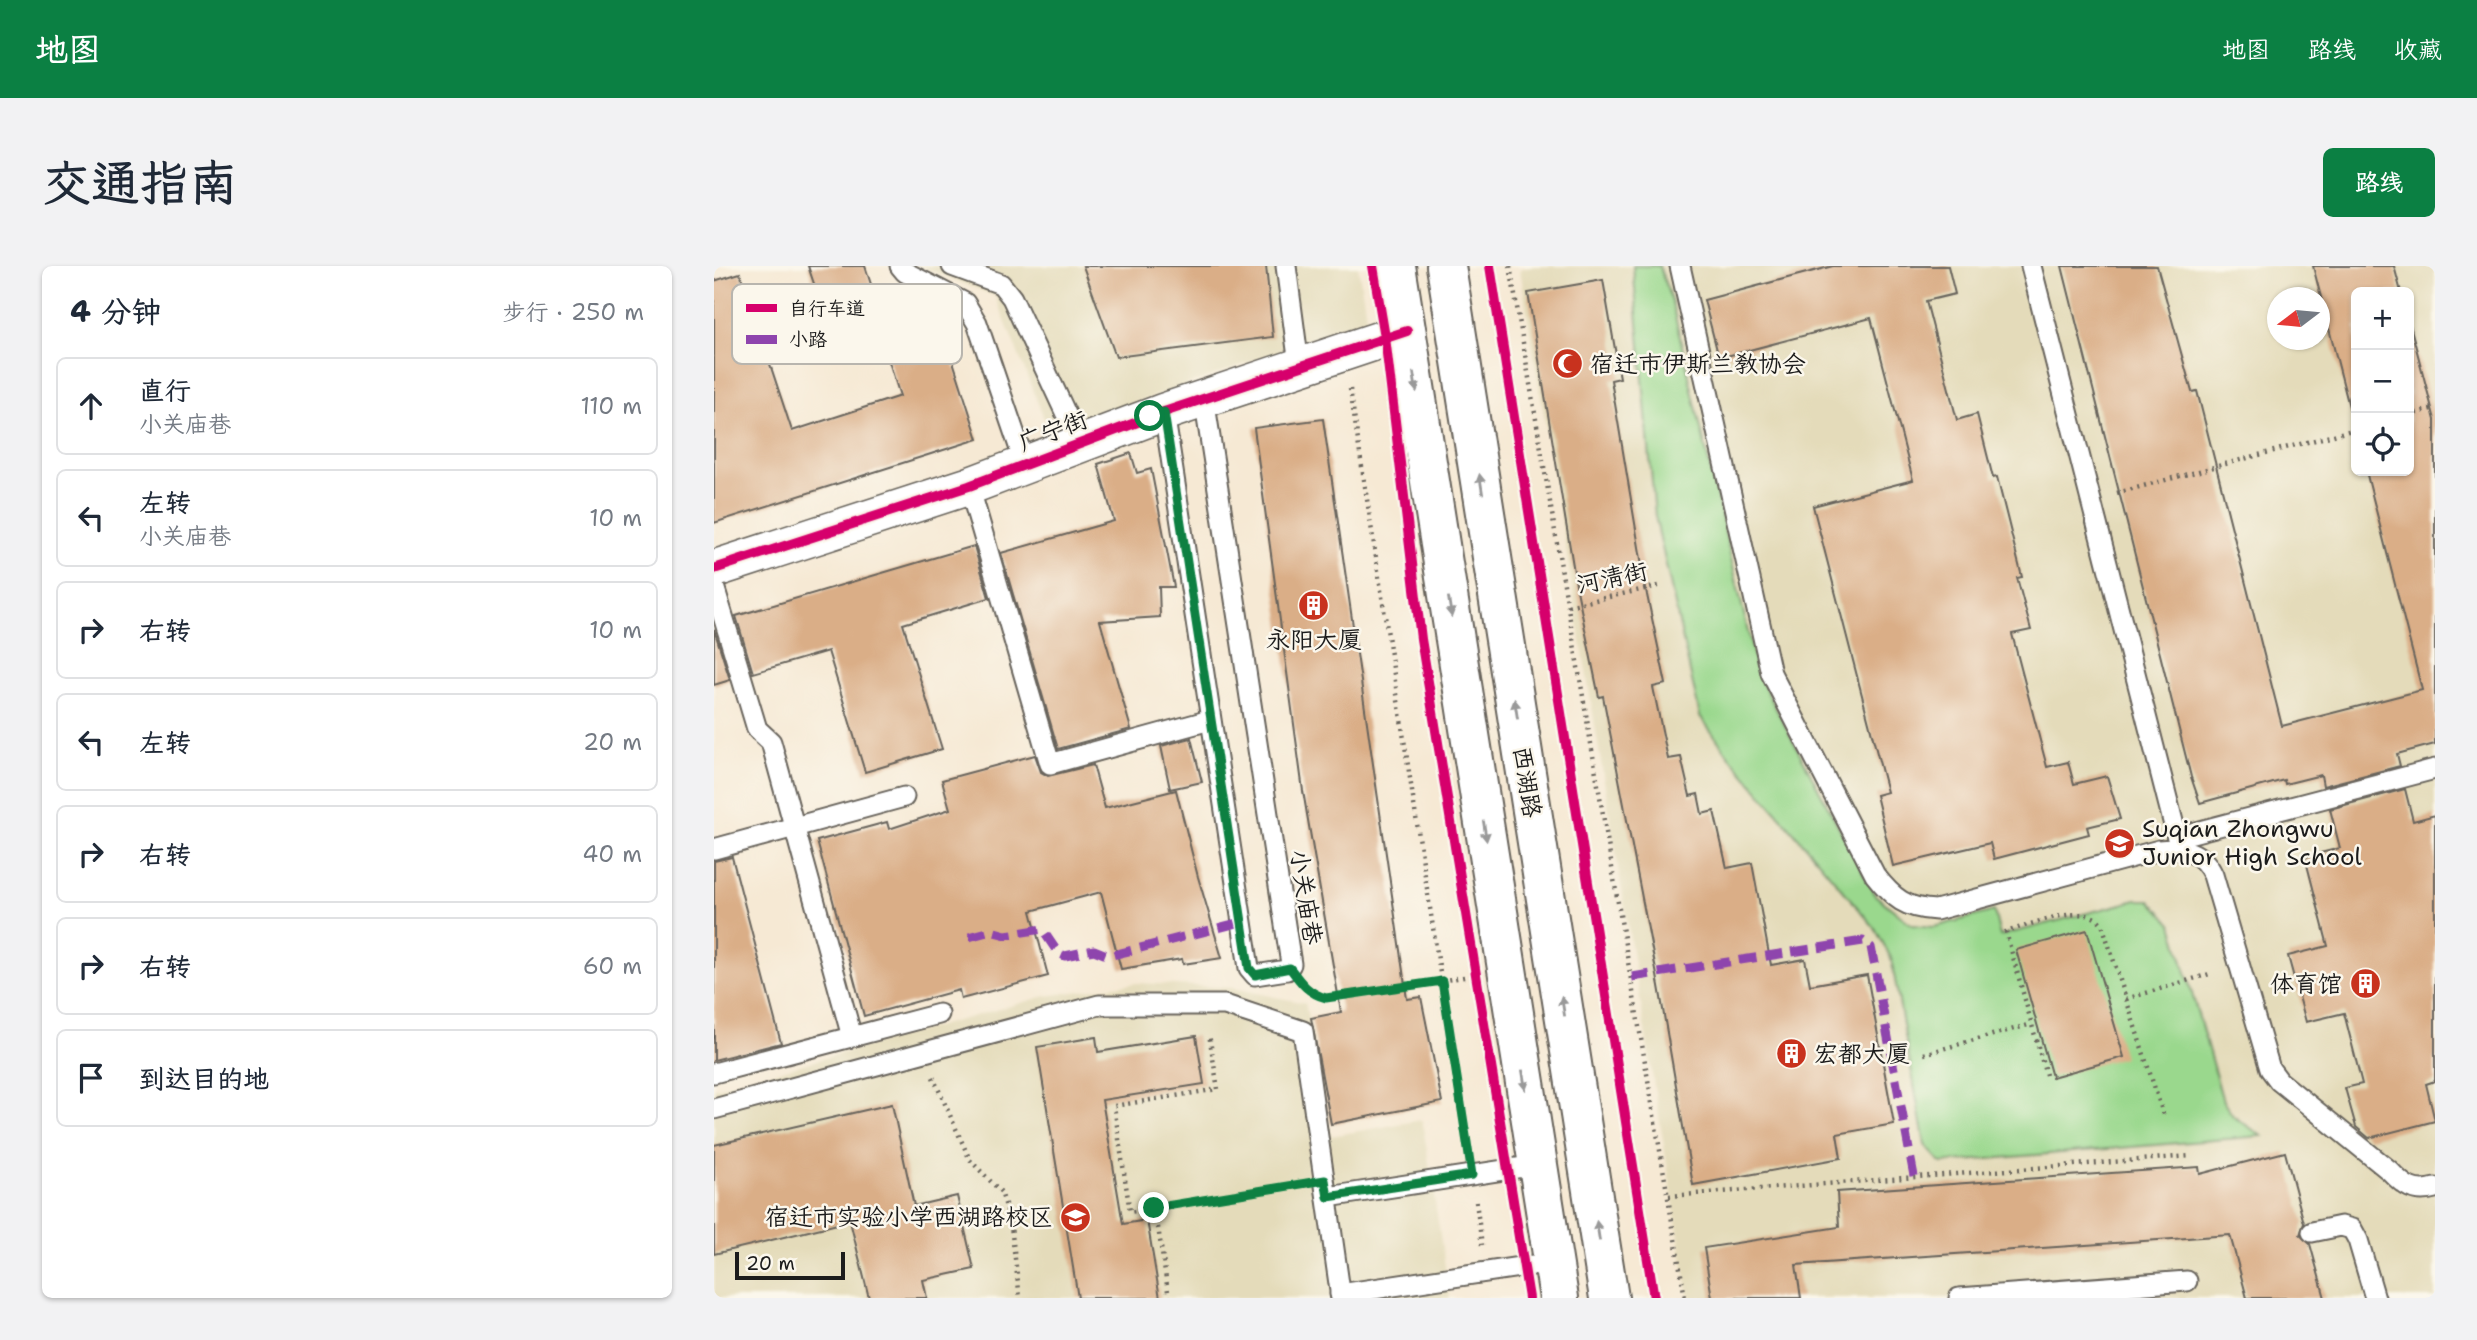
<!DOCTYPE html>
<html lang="zh">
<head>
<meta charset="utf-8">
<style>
	:root { --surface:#fff; --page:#f2f2f3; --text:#1f2937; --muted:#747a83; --line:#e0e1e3; --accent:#0b8043 }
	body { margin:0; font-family:"Shantell Sans","LXGW WenKai TC",sans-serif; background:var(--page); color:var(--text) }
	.controls { position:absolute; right:21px; top:21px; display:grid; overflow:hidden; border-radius:10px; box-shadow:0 2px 5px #0004 }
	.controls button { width:63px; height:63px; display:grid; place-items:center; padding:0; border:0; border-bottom:2px solid var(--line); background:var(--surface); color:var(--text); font:35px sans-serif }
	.compass { position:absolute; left:1553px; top:21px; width:63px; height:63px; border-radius:50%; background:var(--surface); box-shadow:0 2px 5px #0004; rotate:254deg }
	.scale { position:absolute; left:21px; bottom:18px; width:110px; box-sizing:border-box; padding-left:7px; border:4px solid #1c1c1c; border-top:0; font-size:19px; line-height:24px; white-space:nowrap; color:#1c1c1c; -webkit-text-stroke:5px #fbf7ec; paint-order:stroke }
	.stop { position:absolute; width:21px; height:21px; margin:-16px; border:5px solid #0b8043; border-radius:50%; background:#fff }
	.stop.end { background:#0b8043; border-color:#fff; box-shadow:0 2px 7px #0008 }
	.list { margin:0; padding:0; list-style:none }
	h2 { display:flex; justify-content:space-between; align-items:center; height:91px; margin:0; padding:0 28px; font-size:30px }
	h2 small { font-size:23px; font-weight:400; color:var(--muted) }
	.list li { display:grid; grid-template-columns:46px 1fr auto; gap:21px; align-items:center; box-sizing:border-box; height:98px; margin:0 14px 14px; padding:0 14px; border:2px solid var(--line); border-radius:10px }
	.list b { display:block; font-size:26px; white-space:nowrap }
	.list p { margin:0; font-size:23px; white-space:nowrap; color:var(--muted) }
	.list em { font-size:23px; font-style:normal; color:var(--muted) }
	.icon { flex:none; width:38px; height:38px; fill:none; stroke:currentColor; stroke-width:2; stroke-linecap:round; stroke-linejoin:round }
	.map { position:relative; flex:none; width:1721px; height:1032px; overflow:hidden; border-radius:10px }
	header { display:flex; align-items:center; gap:42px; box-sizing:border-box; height:98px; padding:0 35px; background:var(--accent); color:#fff }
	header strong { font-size:33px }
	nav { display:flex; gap:38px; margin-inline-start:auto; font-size:24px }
	.intro { display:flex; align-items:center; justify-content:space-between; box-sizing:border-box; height:168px; padding:0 42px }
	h1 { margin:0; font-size:49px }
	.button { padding:18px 32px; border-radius:10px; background:var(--accent); color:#fff; font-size:24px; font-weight:700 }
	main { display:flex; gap:42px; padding:0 42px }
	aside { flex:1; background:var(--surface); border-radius:10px; box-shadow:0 2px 5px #0004 }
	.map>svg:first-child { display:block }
</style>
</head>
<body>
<header>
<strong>地图</strong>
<nav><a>地图</a><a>路线</a><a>收藏</a></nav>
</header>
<div class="intro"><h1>交通指南</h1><a class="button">路线</a></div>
<main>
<aside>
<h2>4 分钟<small>步行 · 250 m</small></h2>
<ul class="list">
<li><svg class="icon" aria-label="ahead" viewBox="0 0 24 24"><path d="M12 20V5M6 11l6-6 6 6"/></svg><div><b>直行</b><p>小关庙巷</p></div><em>110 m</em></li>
<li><svg class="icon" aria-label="left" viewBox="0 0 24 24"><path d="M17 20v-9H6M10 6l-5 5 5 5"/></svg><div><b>左转</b><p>小关庙巷</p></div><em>10 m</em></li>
<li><svg class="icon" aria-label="right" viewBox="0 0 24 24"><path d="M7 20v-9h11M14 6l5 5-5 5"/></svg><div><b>右转</b></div><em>10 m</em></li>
<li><svg class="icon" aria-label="left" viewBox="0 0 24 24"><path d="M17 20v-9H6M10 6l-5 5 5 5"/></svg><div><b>左转</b></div><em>20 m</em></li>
<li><svg class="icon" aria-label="right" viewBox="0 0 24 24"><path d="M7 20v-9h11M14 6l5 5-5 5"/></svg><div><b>右转</b></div><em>40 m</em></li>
<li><svg class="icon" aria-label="right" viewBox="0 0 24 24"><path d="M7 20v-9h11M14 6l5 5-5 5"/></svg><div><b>右转</b></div><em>60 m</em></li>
<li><svg class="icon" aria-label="arrive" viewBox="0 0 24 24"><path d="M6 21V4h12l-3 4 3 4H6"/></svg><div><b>到达目的地</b></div></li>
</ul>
</aside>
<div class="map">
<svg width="1721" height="1032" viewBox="0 0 1721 1032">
	<rect width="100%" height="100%" fill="#fbf7ec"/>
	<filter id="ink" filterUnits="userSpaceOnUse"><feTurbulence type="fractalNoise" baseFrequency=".0143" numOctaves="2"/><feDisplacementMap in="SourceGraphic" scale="14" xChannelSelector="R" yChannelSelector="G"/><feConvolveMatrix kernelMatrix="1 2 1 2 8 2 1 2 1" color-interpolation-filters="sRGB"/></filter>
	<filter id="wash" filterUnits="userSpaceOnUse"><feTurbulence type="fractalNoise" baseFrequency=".00686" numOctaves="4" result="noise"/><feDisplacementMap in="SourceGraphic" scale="28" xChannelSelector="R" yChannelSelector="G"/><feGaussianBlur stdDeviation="1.57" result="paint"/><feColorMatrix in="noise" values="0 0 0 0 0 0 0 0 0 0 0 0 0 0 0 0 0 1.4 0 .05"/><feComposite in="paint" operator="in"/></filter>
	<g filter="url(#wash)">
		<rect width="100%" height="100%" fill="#f6e9d4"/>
		<g fill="#e4dbba" fill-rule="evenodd">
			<polygon points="206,0 644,0 653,55 336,167 281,30"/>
			<path d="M 816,0 L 1721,0 L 1721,1032 L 975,1032 L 806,3 ZM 1642,26 L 1695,26 L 1695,205 L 1642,205 ZM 1563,32 L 1605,32 L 1605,74 L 1563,74 Z"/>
			<polygon points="423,717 518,722 591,737 617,870 708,854 736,1032 0,1032 0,823 332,730"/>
		</g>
		<polygon fill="#9ad88d" stroke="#5b7a54" stroke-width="2" points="919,0 945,0 958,37 1041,396 1049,418 1161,629 1198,659 1220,661 1280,645 1286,670 1423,634 1436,634 1458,658 1509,835 1519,850 1548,870 1227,897 1211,879 1177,692 1161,662 1016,491 986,450 941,250"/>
		<g id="blocks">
			<g fill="#daae87">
				<polygon points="94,0 151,0 168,52 117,68"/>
				<polygon points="369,0 552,0 559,71 402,91"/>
				<polygon points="1119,0 1234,0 1241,28 1212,35 1243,154 1263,148 1279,212 1283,211 1308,311 1303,312 1317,364 1298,368 1333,501 1354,496 1360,518 1393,510 1406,553 1373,561 1375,568 1280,593 1276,577 1179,600 1162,529 1173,526 1099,240 1199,214 1157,52 1005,92 990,34"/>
				<polygon points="1348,0 1443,0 1478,126 1483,125 1568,460 1708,424 1652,205 1695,205 1695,55 1721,154 1721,478 1683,488 1686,500 1609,520 1607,509 1571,518 1570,514 1486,537 1477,511"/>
				<polygon points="1599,0 1680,0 1687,26 1642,26 1642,168"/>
				<polygon points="26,7 78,165 186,130 162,55 220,36 264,173 0,257 0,15"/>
				<polygon points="889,14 906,112 897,114 933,329 952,418 939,421 954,493 967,491 976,530 984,528 988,548 1000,545 1013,602 1038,597 1057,699 1091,693 1096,719 1153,709 1180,858 1123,868 1127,892 979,919 945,720 889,430 885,431 863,324 814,27"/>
				<polygon points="609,153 693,733 707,731 728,836 617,858 597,752 627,746 589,525 540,162"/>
				<polygon points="417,187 423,207 437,203 460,321 445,321 446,351 386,355 417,463 344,483 287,287 400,255 384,198"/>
				<polygon points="260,280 275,332 189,358 228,483 151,506 114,385 39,407 22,350"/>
				<polygon points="0,363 16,414 0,419"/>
				<polygon points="477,472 488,516 456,523 447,480"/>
				<polygon points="321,489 327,506 334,510 379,499 391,542 462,524 484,611 508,692 469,698 468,693 407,703 387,626 317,645 334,710 247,733 245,724 150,750 103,575 173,556 175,563 236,543 228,514"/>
				<polygon points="1691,523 1699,555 1721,549 1721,815 1712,818 1721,855 1655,872 1642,861 1631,822 1648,818 1630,747 1592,756 1574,690 1614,680 1591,591 1626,582 1616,543"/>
				<polygon points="18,591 67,777 0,794 0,595"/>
				<polygon points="1373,664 1410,791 1338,811 1302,684"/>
				<polygon points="482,770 490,818 388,834 409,958 433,954 446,1032 364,1032 323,781 382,771 384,786"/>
				<polygon points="178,838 200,940 243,930 260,1003 209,1014 213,1032 155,1032 136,955 0,988 0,879"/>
				<polygon points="1571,886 1590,957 1586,969 1596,978 1611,1032 1533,1032 1516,969 1082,999 1087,1032 998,1032 990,982 1125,961 1123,926 1485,901 1486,908"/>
			</g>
		</g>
	</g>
	<g filter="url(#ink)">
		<use href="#blocks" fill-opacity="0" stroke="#68645c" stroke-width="2"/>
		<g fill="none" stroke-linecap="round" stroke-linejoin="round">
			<defs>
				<g id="lane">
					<polyline points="186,0 191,6 251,37 263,57 311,198"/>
					<polyline points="238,0 287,18 298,32 366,178"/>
					<polyline points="572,0 585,99"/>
					<path d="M 966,0 L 1057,407 L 1161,609 C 1179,632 1192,643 1222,644 L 1445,584 C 1469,581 1488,585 1499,609 L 1556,803 L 1565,815 L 1676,905 C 1690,920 1700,928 1721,922"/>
					<polyline points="1317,0 1466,583"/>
					<polyline points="450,146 535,702 541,709 573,704 577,698 490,132"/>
					<polyline points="255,220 336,498 496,454"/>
					<polyline points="0,320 43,463 57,476 138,771"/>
					<polyline points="1463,571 1721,503"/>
					<polyline points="0,583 190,531"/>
					<polyline points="0,807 225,748"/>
					<polyline points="0,843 385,739 511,739 589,765 627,1032"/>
					<polyline points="614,931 823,899"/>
					<polyline points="1598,966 1627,960 1638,963 1644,974 1661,1032"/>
					<polyline points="626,1028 839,996"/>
					<polyline points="1245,1032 1473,1015"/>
				</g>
				<polyline id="street" points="0,303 255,220 450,146 693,65"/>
				<g id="secondary">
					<polyline points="682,0 845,1032"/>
					<polyline points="732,0 895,1032"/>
				</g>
			</defs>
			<use href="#lane" stroke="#68645c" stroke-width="23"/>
			<use href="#street" stroke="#68645c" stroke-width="40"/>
			<use href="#secondary" stroke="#68645c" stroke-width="42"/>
			<g stroke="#68645c" stroke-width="4.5" stroke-dasharray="2 5" stroke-linecap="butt">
				<polyline points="796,0 971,1032"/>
				<polyline points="636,123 753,882"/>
				<polyline points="1695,149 1721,142"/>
				<polyline points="1403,227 1642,163"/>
				<polyline points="854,340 949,319"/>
				<polyline points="591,722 612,732 626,731 756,710"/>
				<polyline points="1412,733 1499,707"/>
				<polyline points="1210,788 1318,758"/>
				<path d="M 1332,809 L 1292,666 C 1316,659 1372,635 1388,658 L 1450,851"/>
				<polyline points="219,811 256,894 287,926 296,953 306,1032"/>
				<polyline points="955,930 1477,890"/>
				<polyline points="762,936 768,979"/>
				<polyline points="441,942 585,919"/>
				<polyline points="455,1032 441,942 416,946 400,840 504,823 495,768"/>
			</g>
			<use href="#lane" stroke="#fff" stroke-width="19"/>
			<use href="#street" stroke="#fff" stroke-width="37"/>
			<use href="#secondary" stroke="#fff" stroke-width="38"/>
			<g stroke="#8e44ad" stroke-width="9" stroke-dasharray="18 9" stroke-linecap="butt">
				<polyline points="255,671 277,665 292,669 328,663 344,687 351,690 380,684 395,690 527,656"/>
				<polyline points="918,711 1149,675 1157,681 1200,910"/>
			</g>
			<defs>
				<g id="cycleway">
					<polyline points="659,0 671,71 707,373 815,1032"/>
					<polyline points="776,0 940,1032"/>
					<polyline points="0,303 255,220 450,146 693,65"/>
				</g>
			</defs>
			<use href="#cycleway" stroke="#fbf7ec" stroke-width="15"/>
			<use href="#cycleway" stroke="#d6006c" stroke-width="10"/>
		</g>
		<defs><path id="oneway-solid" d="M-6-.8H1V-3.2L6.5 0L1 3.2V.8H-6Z" transform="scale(1.75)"/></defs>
		<g fill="#999">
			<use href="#oneway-solid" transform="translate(701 116) rotate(81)"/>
			<use href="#oneway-solid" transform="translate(767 218) rotate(-99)"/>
			<use href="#oneway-solid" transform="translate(736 341) rotate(81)"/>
			<use href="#oneway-solid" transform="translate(802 443) rotate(-99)"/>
			<use href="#oneway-solid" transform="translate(771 565) rotate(81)"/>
			<use href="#oneway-solid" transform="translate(849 740) rotate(-99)"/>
			<use href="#oneway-solid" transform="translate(810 814) rotate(81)"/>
			<use href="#oneway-solid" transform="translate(884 965) rotate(-99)"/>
		</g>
	</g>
	<g fill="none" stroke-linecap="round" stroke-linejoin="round" filter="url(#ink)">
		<path stroke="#0b8043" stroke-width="9" d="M 436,150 L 450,146 L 535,702 L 541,709 L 576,702 C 587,717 594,727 612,732 L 728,715 L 758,909 L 614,931 L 611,914 L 440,942"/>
	</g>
	<defs>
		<symbol id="mosque-disc" viewBox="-11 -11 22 22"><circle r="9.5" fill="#c8321e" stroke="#fbf7ec"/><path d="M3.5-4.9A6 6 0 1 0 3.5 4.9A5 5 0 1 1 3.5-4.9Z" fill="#fff"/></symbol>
		<symbol id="building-disc" viewBox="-11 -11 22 22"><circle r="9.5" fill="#c8321e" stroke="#fbf7ec"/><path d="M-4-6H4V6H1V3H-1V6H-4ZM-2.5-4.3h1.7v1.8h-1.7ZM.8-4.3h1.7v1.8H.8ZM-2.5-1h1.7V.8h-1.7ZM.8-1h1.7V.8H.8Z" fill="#fff"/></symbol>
		<symbol id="school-disc" viewBox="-11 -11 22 22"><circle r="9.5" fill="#c8321e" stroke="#fbf7ec"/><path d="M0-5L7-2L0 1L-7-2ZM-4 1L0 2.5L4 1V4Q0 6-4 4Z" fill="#fff"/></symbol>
	</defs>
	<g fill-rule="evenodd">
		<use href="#mosque-disc" x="836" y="80" width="35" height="35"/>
		<use href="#building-disc" x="582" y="322" width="35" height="35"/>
		<use href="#school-disc" x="1388" y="560" width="35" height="35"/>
		<use href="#building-disc" x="1634" y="700" width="35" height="35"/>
		<use href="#building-disc" x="1060" y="770" width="35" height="35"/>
		<use href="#school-disc" x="344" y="934" width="35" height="35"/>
	</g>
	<g text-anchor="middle" stroke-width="5" stroke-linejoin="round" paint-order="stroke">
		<g font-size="24" fill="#1c1c1c" stroke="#fbf7ec" text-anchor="start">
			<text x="876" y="106">宿迁市伊斯兰教协会</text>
			<text x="600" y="382" text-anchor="middle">永阳大厦</text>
			<text x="1428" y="571">Suqian Zhongwu<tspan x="1428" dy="28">Junior High School</tspan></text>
			<text x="1628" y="726" text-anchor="end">体育馆</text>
			<text x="1100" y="796">宏都大厦</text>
			<text x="339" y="959" text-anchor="end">宿迁市实验小学西湖路校区</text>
		</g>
		<g font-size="24" fill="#1c1c1c" stroke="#fbf7ec">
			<text transform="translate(339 165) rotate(-21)" y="8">广宁街</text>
			<text transform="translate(898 312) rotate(-12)" y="8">河清街</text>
			<text transform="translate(813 516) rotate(81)" y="8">西湖路</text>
			<text transform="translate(592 631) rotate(81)" y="8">小关庙巷</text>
		</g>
	</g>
	<rect x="18" y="18" width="230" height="80" rx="10" fill="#fbf7ec" stroke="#b8b5ae" stroke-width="2"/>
	<rect x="32" y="38" width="31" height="8" fill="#d6006c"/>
	<rect x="32" y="69" width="31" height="9" fill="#8e44ad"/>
	<g font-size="19" fill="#1c1c1c">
		<text x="75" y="49">自行车道</text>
		<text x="75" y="80">小路</text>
	</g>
</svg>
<div class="controls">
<button>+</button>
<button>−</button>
<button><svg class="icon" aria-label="locate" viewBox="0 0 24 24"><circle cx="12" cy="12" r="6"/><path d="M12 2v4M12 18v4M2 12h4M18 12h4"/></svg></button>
</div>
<svg class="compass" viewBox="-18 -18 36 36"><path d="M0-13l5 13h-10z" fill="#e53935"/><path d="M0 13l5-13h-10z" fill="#747a83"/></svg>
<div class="scale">20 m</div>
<div class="stop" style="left:436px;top:150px"></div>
<div class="stop end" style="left:440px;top:942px"></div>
</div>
</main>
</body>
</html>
